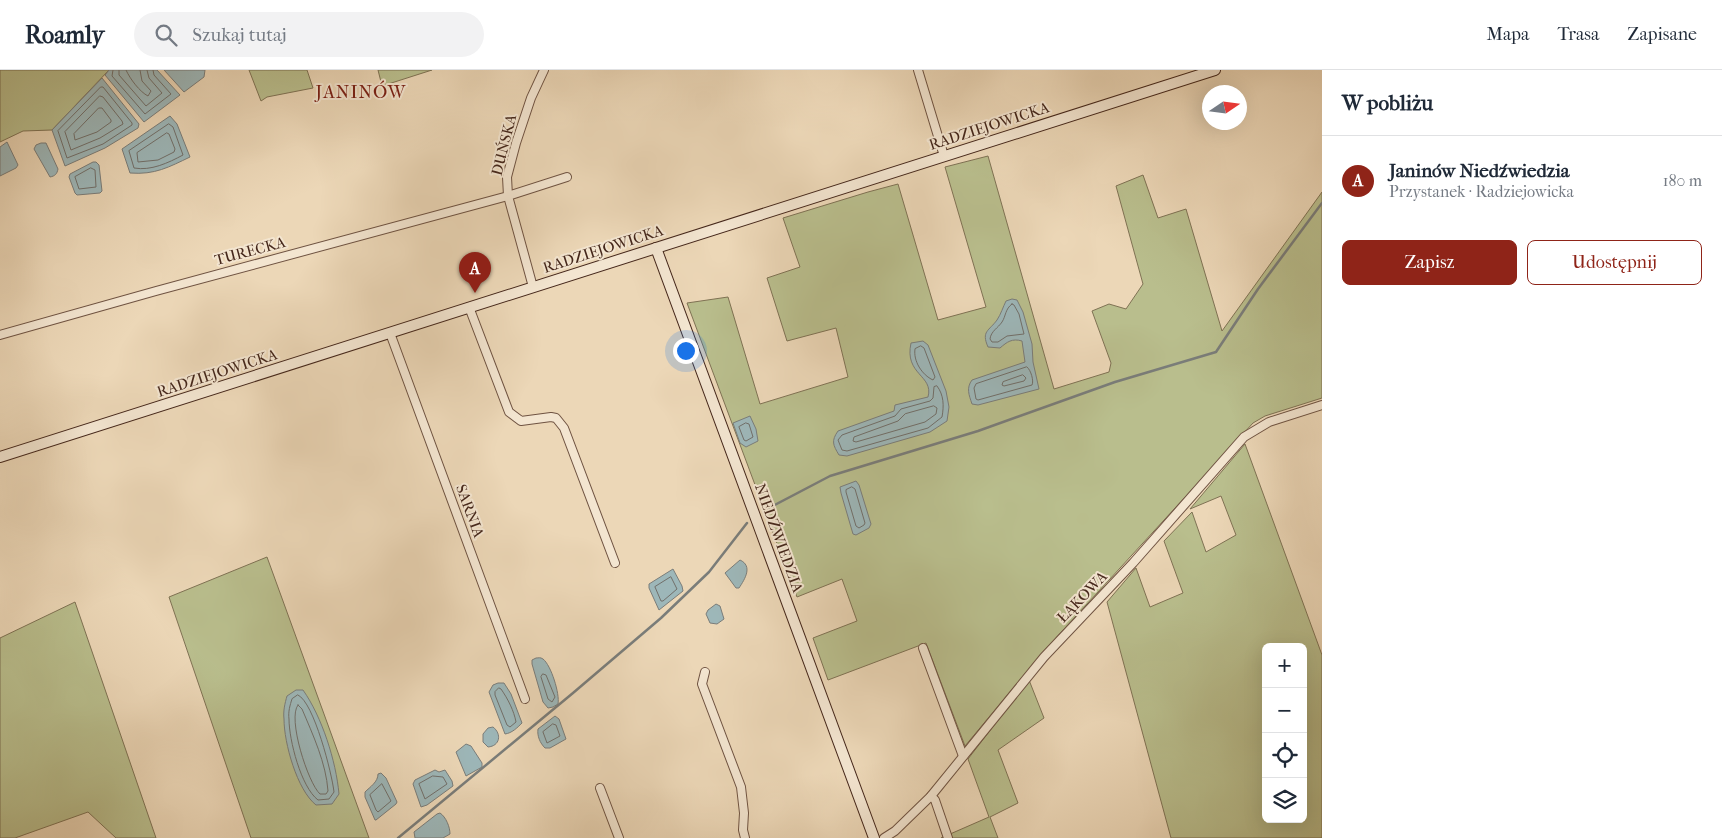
<!DOCTYPE html>
<html lang="pl">
<head>
<meta charset="utf-8">
<style>
	:root { --surface:#fff; --page:#f2f2f3; --text:#1f2937; --muted:#747a83; --line:#e0e1e3; --accent:#8f2418 }
	body { margin:0; font-family:"IM FELL French Canon",serif; background:var(--page); color:var(--text) }
	.controls { position:absolute; right:15px; bottom:15px; display:grid; overflow:hidden; border-radius:8px; box-shadow:0 5px 20px #0002 }
	.controls button { width:45px; height:45px; display:grid; place-items:center; padding:0; border:0; border-bottom:1px solid var(--line); background:var(--surface); color:var(--text); font:25px sans-serif }
	.compass { position:absolute; left:1202px; top:15px; width:45px; height:45px; border-radius:50%; background:var(--surface); box-shadow:0 5px 20px #0002; rotate:77deg }
	.you { position:absolute; left:685px; top:280px; width:18px; height:18px; margin:-12px; border:4px solid #fff; border-radius:50%; background:#1a73e8; box-shadow:0 0 0 8px #1a73e833 }
	.badge { display:grid; place-items:center; width:32px; height:32px; border-radius:50%; background:var(--accent); color:#fff; font-size:16px; font-weight:700 }
	.pin { position:absolute; translate:-50% -41px; filter:drop-shadow(0 1px 2px #0008) }
	.pin::after { content:''; position:absolute; top:26px; width:18px; height:15px; background:inherit; clip-path:polygon(0 0,100% 0,50% 100%) }
	.list { margin:0; padding:0; list-style:none }
	h2 { display:flex; justify-content:space-between; align-items:center; height:65px; margin:0; padding:0 20px; font-size:21px }
	h2 small { font-size:16px; font-weight:400; color:var(--muted) }
	.list li { display:grid; grid-template-columns:32px 1fr auto; gap:15px; align-items:center; box-sizing:border-box; height:90px; padding:0 20px; border-top:1px solid var(--line) }
	.list b { display:block; font-size:19px; white-space:nowrap }
	.list p { margin:0; font-size:16px; white-space:nowrap; color:var(--muted) }
	.list em { font-size:16px; font-style:normal; color:var(--muted) }
	.actions { display:flex; gap:10px; padding:15px 20px }
	.actions a { flex:1; padding:11px 0; border:1px solid var(--accent); border-radius:8px; text-align:center; font-size:18px; color:var(--accent) }
	.actions .main { background:var(--accent); color:#fff }
	.icon { flex:none; width:28px; height:28px; fill:none; stroke:currentColor; stroke-width:2; stroke-linecap:round; stroke-linejoin:round }
	.map { position:relative; flex:none; width:1322px; height:768px; overflow:hidden }
	header { display:flex; align-items:center; gap:30px; box-sizing:border-box; height:70px; padding:0 25px; background:var(--surface); border-bottom:1px solid var(--line) }
	header strong { font-size:24px }
	nav { display:flex; gap:28px; margin-inline-start:auto; font-size:18px }
	.search { width:350px; height:45px; background:var(--page); display:flex; align-items:center; gap:12px; box-sizing:border-box; padding:0 18px; border-radius:28px; color:var(--muted); font-size:19px }
	main { display:flex }
	aside { flex:1; background:var(--surface) }
	.map>svg:first-child { display:block }
</style>
</head>
<body>
<header>
<strong>Roamly</strong>
<div class="search"><svg class="icon" aria-label="search" viewBox="0 0 24 24"><circle cx="10" cy="10" r="6"/><path d="M15 15l6 6"/></svg>Szukaj tutaj</div>
<nav><a>Mapa</a><a>Trasa</a><a>Zapisane</a></nav>
</header>
<main>
<div class="map">
<svg width="1322" height="768" viewBox="0 0 1322 768">
	<rect width="100%" height="100%" fill="#ecd7b7"/>
	<filter id="stains"><feTurbulence type="fractalNoise" baseFrequency=".004" numOctaves="4"/><feColorMatrix values="0 0 0 0 .2 0 0 0 0 .09 0 0 0 0 .02 0 0 0 .5 -.17"/></filter>
	<radialGradient id="worn" r=".72"><stop offset=".6" stop-color="#630" stop-opacity="0"/><stop offset="1" stop-color="#630" stop-opacity=".3"/></radialGradient>
	<g fill="#b9be8d" stroke="#7f7254" fill-rule="evenodd">
		<polygon points="0,0 109,0 52,60 23,61 0,72"/>
		<polygon points="249,0 307,0 313,18 267,27 261,31"/>
		<polygon points="378,0 432,0 382,16"/>
		<polygon points="988,86 1054,319 1109,302 1111,293 1092,241 1109,234 1126,239 1143,214 1116,116 1143,105 1158,148 1186,139 1222,261 1322,122 1322,328 1265,346 1253,353 1043,582 965,676 926,573 828,610 813,568 857,551 842,509 797,527 687,233 728,227 760,334 848,307 836,258 787,271 767,208 800,197 783,148 868,122 898,114 938,250 986,237 945,97"/>
		<path d="M 1245,374 L 1322,585 L 1322,768 L 1171,768 L 1107,532 L 1136,498 L 1150,537 L 1183,523 L 1164,471 L 1192,442 L 1206,482 L 1236,465 L 1221,426 L 1190,439 ZM 1266,577 L 1303,577 L 1303,749 L 1266,749 Z"/>
		<polygon points="267,487 369,768 251,768 169,527"/>
		<polygon points="75,532 156,768 116,768 88,742 15,768 0,768 0,568"/>
		<polygon points="1029,610 1044,648 998,680 1018,733 990,747 998,768 941,768 989,747 968,689"/>
	</g>
	<g fill="#9db7b9" stroke="#7a7d7a">
		<polygon points="109,0 157,0 180,25 144,52 105,5"/>
		<polygon points="164,0 205,0 204,7 184,22"/>
		<polygon points="102,8 139,54 138,58 105,78 65,96 52,60"/>
		<path d="M 170,46 L 177,54 L 190,87 C 169,97 155,105 130,103 L 122,79 Z"/>
		<polygon points="7,72 18,95 16,98 0,106 0,77"/>
		<path d="M 41,73 L 46,73 L 58,99 C 57,104 55,106 50,107 L 34,79 L 36,75 Z"/>
		<polygon points="93,92 96,92 99,95 102,121 100,123 77,125 75,123 69,107 70,104"/>
		<path d="M 1012,229 L 1017,230 L 1023,242 L 1032,274 L 1033,292 L 1039,319 L 978,335 L 972,334 C 969,325 966,318 972,310 L 1025,292 L 1022,271 C 1012,268 1007,272 1000,278 L 988,277 C 981,261 989,261 997,250 C 1001,244 1003,237 1006,231 Z"/>
		<path d="M 923,271 L 928,275 L 946,321 L 949,337 L 947,351 L 930,362 L 847,386 L 839,385 C 833,375 831,371 838,361 L 894,341 L 895,335 L 928,327 C 934,305 904,305 911,273 Z"/>
		<polygon points="750,346 756,359 758,371 746,377 740,373 733,353"/>
		<polygon points="856,411 859,415 871,454 869,458 856,465 853,464 841,423 840,417"/>
		<path d="M 740,490 C 753,496 745,509 739,518 L 736,518 L 725,503 Z"/>
		<polygon points="673,499 682,516 683,521 659,540 649,518 649,514"/>
		<polygon points="716,534 720,536 724,549 717,554 710,553 706,544 708,540"/>
		<path d="M 536,588 C 539,588 540,587 543,589 C 551,595 560,624 558,634 L 553,637 L 548,638 L 543,632 L 532,594 L 532,590 Z"/>
		<path d="M 498,613 L 504,613 L 511,624 L 522,653 C 517,658 512,663 505,664 L 489,622 L 493,615 Z"/>
		<path d="M 296,620 L 303,620 C 322,647 336,691 339,724 L 332,734 L 316,735 C 297,720 284,673 284,649 C 283,641 285,633 287,626 Z"/>
		<path d="M 555,646 L 559,649 L 566,669 L 550,678 L 545,678 C 540,673 537,666 538,659 Z"/>
		<path d="M 493,657 C 502,664 500,676 488,677 L 483,672 L 483,664 L 488,658 Z"/>
		<polygon points="466,674 471,676 482,693 482,697 466,706 456,682"/>
		<polygon points="435,700 439,702 445,700 452,711 453,716 427,735 421,737 413,714 415,710"/>
		<path d="M 381,703 L 386,708 L 397,732 L 396,734 L 376,750 L 375,750 L 365,727 L 365,722 C 370,717 378,712 378,704 Z"/>
		<path d="M 440,743 C 446,747 450,757 450,764 L 443,768 L 415,768 L 414,762 L 437,744 Z"/>
	</g>
	<g fill="none" stroke-linecap="round" stroke-linejoin="round">
		<g stroke="#716f6a" stroke-width="1">
			<polyline points="113,0 112,6 145,44 171,24 154,5 153,0"/>
			<polyline points="119,0 119,5 146,36 162,23 149,8 147,0"/>
			<path d="M 126,0 C 130,9 140,22 148,26 L 151,21 L 142,11 L 140,0"/>
			<polygon points="101,17 103,17 132,53 132,55 103,74 67,88 58,61"/>
			<polygon points="100,26 103,27 122,51 123,54 100,68 71,80 65,62"/>
			<polygon points="99,38 102,38 111,50 111,52 97,62 75,70 74,64"/>
			<path d="M 169,54 L 173,57 L 183,85 C 168,93 151,101 134,98 L 129,81 Z"/>
			<polygon points="167,63 169,64 175,79 174,82 158,90 138,92 137,83"/>
			<polygon points="91,98 95,100 96,117 79,119 75,107"/>
			<path d="M 1012,234 L 1014,235 L 1019,244 L 1024,264 L 1007,266 L 998,272 L 992,272 L 990,269 C 991,261 998,258 1002,252 C 1006,246 1005,239 1012,234 Z"/>
			<path d="M 921,276 L 924,278 L 935,307 L 933,310 C 922,305 913,291 915,279 Z"/>
			<path d="M 1027,297 C 1031,300 1034,311 1032,315 L 978,330 L 976,329 L 974,318 L 976,314 Z"/>
			<polygon points="1023,305 1026,308 1024,311 1004,316 1002,315 1003,312"/>
			<path d="M 937,316 C 944,325 944,336 942,347 L 928,358 L 847,381 L 842,380 L 838,370 L 842,365 L 895,346 L 901,339 L 930,331 L 933,328 L 934,317 Z"/>
			<polygon points="934,336 937,338 936,344 925,352 856,372 853,371 854,367 898,351 905,344"/>
			<polygon points="746,353 749,354 753,367 746,371 744,370 739,357"/>
			<polygon points="852,417 855,419 865,453 864,455 859,458 856,456 846,422 846,420"/>
			<polygon points="671,507 677,519 663,531 661,531 655,517"/>
			<polygon points="543,604 546,605 555,627 552,632 548,629 541,607"/>
			<path d="M 499,618 L 501,619 C 508,629 514,641 516,652 L 510,657 L 507,655 L 495,625 L 495,622 Z"/>
			<path d="M 298,625 C 314,632 332,704 334,722 L 329,729 L 318,730 C 301,717 289,670 289,649 C 288,642 290,635 292,629 Z"/>
			<path d="M 298,635 L 302,639 C 313,665 326,693 328,721 L 326,724 L 320,724 C 308,713 287,648 298,635 Z"/>
			<polygon points="553,654 556,655 560,666 547,673 543,662"/>
			<polygon points="433,706 443,707 447,714 425,729 419,714"/>
			<polygon points="382,714 391,731 378,742 376,740 370,725"/>
		</g>
		<g stroke="#7a7d7a" stroke-width="2.5">
			<polyline points="765,440 830,406 978,361 1115,312 1216,282 1258,219 1322,133"/>
			<polyline points="398,768 573,623 661,548 709,502 747,453"/>
		</g>
		<defs>
			<g id="street">
				<polyline points="918,0 944,86"/>
				<polyline points="533,217 508,126 507,107 516,73 531,28 544,0"/>
				<polyline points="469,237 509,342 521,351 551,347 556,348 564,358 615,493"/>
				<polyline points="390,263 525,629"/>
				<polyline points="0,265 156,221 508,126 567,107"/>
				<polyline points="923,578 963,686"/>
				<polyline points="705,602 702,614 741,717 744,743 743,760 745,768"/>
				<polyline points="600,718 619,768"/>
				<polyline points="931,726 935,730 948,768"/>
				<polyline points="884,768 895,761 931,726 1044,587 1133,493 1244,367 1269,352 1322,335"/>
			</g>
			<g id="secondary">
				<polyline points="656,178 874,768"/>
				<polyline points="0,387 1215,0"/>
			</g>
		</defs>
		<use href="#street" stroke="#6f5342" stroke-width="10"/>
		<use href="#secondary" stroke="#45271b" stroke-width="12"/>
		<use href="#street" stroke="#f3e5d0" stroke-width="8"/>
		<use href="#secondary" stroke="#f3e5d0" stroke-width="10"/>
	</g>
	<g text-anchor="middle" stroke-width="4" stroke-linejoin="round" paint-order="stroke">
		<g font-size="15" fill="#45271b" stroke="#f3e5d0">
			<text transform="translate(989 56) rotate(-18)" y="5">RADZIEJOWICKA</text>
			<text transform="translate(504 75) rotate(-76)" y="5">DUŃSKA</text>
			<text transform="translate(603 179) rotate(-18)" y="5">RADZIEJOWICKA</text>
			<text transform="translate(250 181) rotate(-15)" y="5">TURECKA</text>
			<text transform="translate(217 303) rotate(-18)" y="5">RADZIEJOWICKA</text>
			<text transform="translate(470 441) rotate(70)" y="5">SARNIA</text>
			<text transform="translate(779 468) rotate(70)" y="5">NIEDŹWIEDZIA</text>
			<text transform="translate(1082 527) rotate(-46)" y="5">ŁĄKOWA</text>
		</g>
		<g font-size="18" letter-spacing="1" fill="#7a1f14" stroke="#f3e5d0">
			<text x="361" y="28">JANINÓW</text>
		</g>
	</g>
	<rect width="100%" height="100%" filter="url(#stains)"/>
	<rect width="100%" height="100%" fill="url(#worn)"/>
</svg>
<div class="controls">
<button>+</button>
<button>−</button>
<button><svg class="icon" aria-label="locate" viewBox="0 0 24 24"><circle cx="12" cy="12" r="6"/><path d="M12 2v4M12 18v4M2 12h4M18 12h4"/></svg></button>
<button><svg class="icon" aria-label="layers" viewBox="0 0 24 24"><path d="M12 4l9 5-9 5-9-5zM3 14l9 5 9-5"/></svg></button>
</div>
<svg class="compass" viewBox="-18 -18 36 36"><path d="M0-13l5 13h-10z" fill="#e53935"/><path d="M0 13l5-13h-10z" fill="#747a83"/></svg>
<div class="you"></div>
<div class="pin badge" style="left:475px;top:223px">A</div>
</div>
<aside>
<h2>W pobliżu<small></small></h2>
<ul class="list">
<li><span class="badge">A</span><div><b>Janinów Niedźwiedzia</b><p>Przystanek · Radziejowicka</p></div><em>180 m</em></li>
</ul>
<div class="actions"><a class="main">Zapisz</a><a>Udostępnij</a></div>
</aside>
</main>
</body>
</html>
